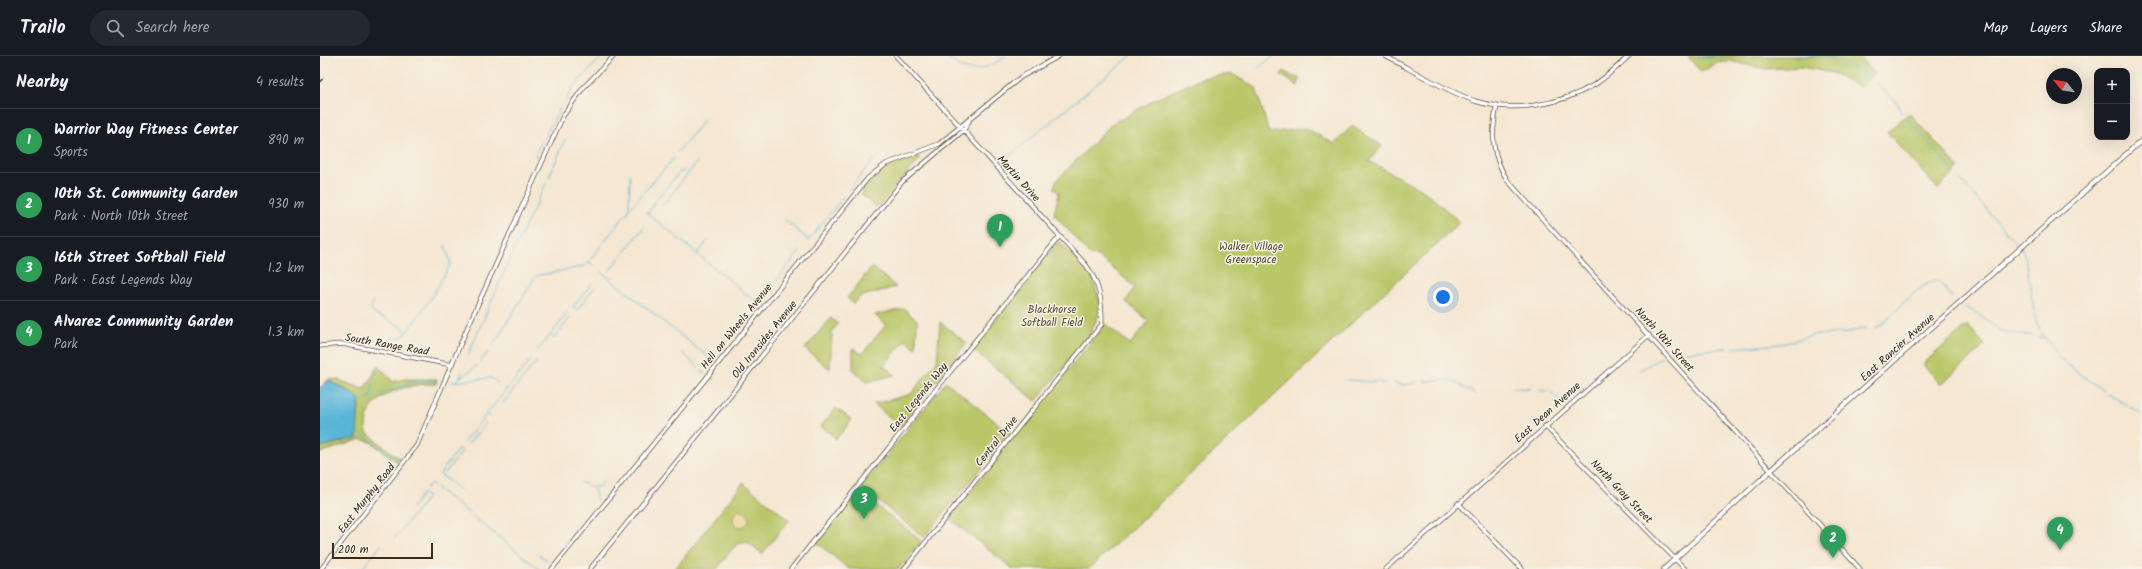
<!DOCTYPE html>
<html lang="en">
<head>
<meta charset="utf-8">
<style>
	:root { --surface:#171b24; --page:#242831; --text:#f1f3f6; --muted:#9ea1a6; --line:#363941; --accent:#8c9099 }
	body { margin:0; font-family:Kalam,sans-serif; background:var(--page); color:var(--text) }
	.controls { position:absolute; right:12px; top:12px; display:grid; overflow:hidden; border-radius:8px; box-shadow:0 4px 16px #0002 }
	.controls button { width:36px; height:36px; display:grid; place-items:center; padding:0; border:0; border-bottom:1px solid var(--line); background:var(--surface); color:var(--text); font:20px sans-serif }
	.compass { position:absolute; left:1726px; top:12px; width:36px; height:36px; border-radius:50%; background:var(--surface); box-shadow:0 4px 16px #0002; rotate:300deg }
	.scale { position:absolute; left:12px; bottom:10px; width:101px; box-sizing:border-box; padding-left:4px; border:2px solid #3b2a1e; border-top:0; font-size:11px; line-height:14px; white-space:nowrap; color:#3b2a1e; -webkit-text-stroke:3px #f7f3e8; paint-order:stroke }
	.you { position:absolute; left:1123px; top:241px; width:14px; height:14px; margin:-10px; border:3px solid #fff; border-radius:50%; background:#1a73e8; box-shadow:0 0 0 6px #1a73e833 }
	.badge { display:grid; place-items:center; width:26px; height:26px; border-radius:50%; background:var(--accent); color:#fff; font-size:13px; font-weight:700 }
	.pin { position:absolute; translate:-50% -33px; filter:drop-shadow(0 1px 2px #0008) }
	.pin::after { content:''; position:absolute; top:21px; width:14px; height:12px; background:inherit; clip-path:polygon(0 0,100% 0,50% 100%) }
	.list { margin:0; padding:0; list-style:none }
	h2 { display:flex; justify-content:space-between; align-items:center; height:52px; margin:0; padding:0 16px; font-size:17px }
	h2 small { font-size:13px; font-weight:400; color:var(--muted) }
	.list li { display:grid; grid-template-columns:26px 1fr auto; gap:12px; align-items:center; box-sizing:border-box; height:64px; padding:0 16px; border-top:1px solid var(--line) }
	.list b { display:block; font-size:15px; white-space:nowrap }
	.list p { margin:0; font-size:13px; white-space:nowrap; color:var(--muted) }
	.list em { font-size:13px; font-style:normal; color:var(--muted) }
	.icon { flex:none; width:22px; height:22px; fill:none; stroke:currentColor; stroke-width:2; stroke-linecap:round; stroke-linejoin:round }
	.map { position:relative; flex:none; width:1822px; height:513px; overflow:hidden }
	header { display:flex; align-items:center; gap:24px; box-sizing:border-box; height:56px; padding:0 20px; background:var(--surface); border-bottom:1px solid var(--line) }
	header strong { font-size:19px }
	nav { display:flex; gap:22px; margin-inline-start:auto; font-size:14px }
	.search { width:280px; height:36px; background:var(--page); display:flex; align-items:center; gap:10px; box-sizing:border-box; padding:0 14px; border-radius:22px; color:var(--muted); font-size:15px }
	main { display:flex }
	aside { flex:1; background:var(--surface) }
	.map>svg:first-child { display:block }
</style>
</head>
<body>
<header>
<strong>Trailo</strong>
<div class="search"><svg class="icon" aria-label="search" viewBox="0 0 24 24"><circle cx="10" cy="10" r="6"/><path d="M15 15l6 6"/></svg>Search here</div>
<nav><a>Map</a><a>Layers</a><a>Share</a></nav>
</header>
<main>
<aside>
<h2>Nearby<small>4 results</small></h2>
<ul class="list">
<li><span class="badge" style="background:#2e9e5b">1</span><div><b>Warrior Way Fitness Center</b><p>Sports</p></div><em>890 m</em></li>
<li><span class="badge" style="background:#2e9e5b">2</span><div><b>10th St. Community Garden</b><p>Park · North 10th Street</p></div><em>930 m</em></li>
<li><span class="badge" style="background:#2e9e5b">3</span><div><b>16th Street Softball Field</b><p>Park · East Legends Way</p></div><em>1.2 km</em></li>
<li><span class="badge" style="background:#2e9e5b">4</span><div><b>Alvarez Community Garden</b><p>Park</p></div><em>1.3 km</em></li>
</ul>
</aside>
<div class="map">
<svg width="1822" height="513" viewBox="0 0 1822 513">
	<rect width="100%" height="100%" fill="#f7f3e8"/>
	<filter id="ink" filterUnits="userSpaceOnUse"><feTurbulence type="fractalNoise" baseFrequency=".025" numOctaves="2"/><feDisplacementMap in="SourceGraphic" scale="8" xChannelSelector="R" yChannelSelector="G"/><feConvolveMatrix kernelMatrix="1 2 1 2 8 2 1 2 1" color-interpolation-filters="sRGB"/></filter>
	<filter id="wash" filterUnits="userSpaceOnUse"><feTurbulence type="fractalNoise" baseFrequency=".012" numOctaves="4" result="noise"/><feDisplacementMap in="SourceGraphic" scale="16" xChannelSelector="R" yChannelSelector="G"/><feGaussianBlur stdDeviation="0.9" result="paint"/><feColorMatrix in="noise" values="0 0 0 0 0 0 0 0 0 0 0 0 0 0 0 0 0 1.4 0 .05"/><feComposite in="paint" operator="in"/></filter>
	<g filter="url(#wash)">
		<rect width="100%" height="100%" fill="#f5e7d2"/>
		<g fill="#b9c769" stroke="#7a7844">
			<polygon points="1369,0 1539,0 1554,18 1540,31 1513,17 1481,11 1445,13 1410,5 1397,7 1381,16 1368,1"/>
			<polygon points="964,15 973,21 979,22 978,30 961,19"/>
			<polygon points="912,18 936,32 949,77 986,72 1014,88 1032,70 1062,90 1049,105 1105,136 1140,166 769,513 693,513 629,462 785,268 810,288 829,265 806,246 815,231 778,200 770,199 734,158 739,137 734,132 736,125 796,64 800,64 836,43 882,22"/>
			<polygon points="1589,57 1639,112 1618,133 1567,76"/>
			<path d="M 597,100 L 600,102 L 599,104 L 559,150 L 555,151 L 541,138 C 548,115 577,107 597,100 Z"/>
			<polygon points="740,186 772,221 779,243 779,258 769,280 716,345 652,293 737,187"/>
			<polygon points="552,211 576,231 539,241 533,248 527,242"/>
			<polygon points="584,253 597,264 596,292 585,284 564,310 575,319 547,326 533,314 533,292 542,298 566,269 555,259"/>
			<polygon points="511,262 518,268 512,275 510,313 485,293"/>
			<polygon points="620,266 647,287 580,370 554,348 591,338 617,305"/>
			<polygon points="1647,269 1665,289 1621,329 1603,308"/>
			<path d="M 57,310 L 68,319 L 72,326 L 84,323 L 117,323 L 116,328 C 110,329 103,327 97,329 C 72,333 41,346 47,377 L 79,402 L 77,406 L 51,386 L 41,383 L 0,397 L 0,391 L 25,385 L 36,376 L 40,345 L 29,335 L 10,325 L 4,327 L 9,323 L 19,324 L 43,333 L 51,323 Z"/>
			<polygon points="626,326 690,377 604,481 543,433 542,430"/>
			<polygon points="516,352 532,364 516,383 501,370"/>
			<path d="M 423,427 L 469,464 L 442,498 C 437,494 432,488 426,486 C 416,483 403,506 397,513 L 355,513 Z"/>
			<polygon points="539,436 600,484 600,488 579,513 529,513 497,487 497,484 530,443 535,437"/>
		</g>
		<circle fill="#eeda9e" stroke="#94825e" cx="421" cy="463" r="8"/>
		<polygon fill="#5ab6d8" stroke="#4a707b" points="10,325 39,342 37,382 0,391 0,332 4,327"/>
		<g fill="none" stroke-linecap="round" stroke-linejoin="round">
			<g stroke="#5ab6d8" stroke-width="1">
				<path d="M 627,0 C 647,22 664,15 686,0"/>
				<polyline points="1374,0 1380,3 1401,0"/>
				<polyline points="1483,0 1496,0"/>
				<polyline points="1498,0 1521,5 1550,22"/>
				<polyline points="938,12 954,0"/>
				<polyline points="1555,26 1578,48 1582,56"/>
				<polyline points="245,47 253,31 283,0"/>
				<polyline points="1586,61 1636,118"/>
				<polyline points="358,96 384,64"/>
				<polyline points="217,104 215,98 240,53"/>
				<polyline points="683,105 811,0"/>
				<polyline points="229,121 245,84"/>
				<polyline points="1640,123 1700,192"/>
				<polyline points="529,134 554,103"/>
				<polyline points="342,150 377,106"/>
				<polyline points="309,152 310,119"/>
				<polyline points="326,156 435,245 441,244 480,195"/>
				<polyline points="328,158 336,144 360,116 364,115"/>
				<polyline points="465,164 489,184"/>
				<polyline points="488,185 524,140"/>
				<polyline points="1702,194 1705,200 1716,266 1720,273"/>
				<polyline points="377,198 387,186"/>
				<polyline points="269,206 273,209"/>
				<polyline points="290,214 324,171"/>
				<polyline points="280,215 387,300"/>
				<polyline points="53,245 51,253 53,257 82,271 85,275"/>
				<polyline points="253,251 272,227"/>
				<polyline points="254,251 257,254 274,232"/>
				<polyline points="1645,251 1660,259 1681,275 1712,280"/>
				<path d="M 1556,272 L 1563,268 C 1573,258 1605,221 1619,225 L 1632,241"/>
				<polyline points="1722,277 1740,303 1784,335"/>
				<polyline points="231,279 234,282 251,261"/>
				<polyline points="1718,281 1725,282"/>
				<polyline points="173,289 216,220 265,210 317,144 354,102"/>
				<polyline points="63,291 72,284 83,281 113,239 130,209 130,204 125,190"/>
				<polyline points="1413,292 1461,288 1494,279 1525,277 1546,272"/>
				<polyline points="218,294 248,257"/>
				<polyline points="362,296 384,317"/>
				<polyline points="1350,298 1407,292"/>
				<polyline points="148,299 189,205 226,127"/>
				<polyline points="1319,315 1342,301"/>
				<polyline points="140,321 142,316"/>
				<polyline points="390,322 395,324"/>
				<polyline points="1027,324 1066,327"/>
				<polyline points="1104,325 1132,324 1155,338"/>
				<polyline points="132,326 171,322 178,327"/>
				<polyline points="134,326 158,309 168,296"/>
				<polyline points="1074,327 1083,329 1097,326"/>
				<polyline points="1193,332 1211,333"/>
				<polyline points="187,333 211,304"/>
				<polyline points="1218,334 1232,336 1243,348"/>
				<polyline points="1788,338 1822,358"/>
				<polyline points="50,341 58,310"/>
				<polyline points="39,346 93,326 117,325"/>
				<polyline points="183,347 216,306"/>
				<polyline points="167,358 171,361"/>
				<polyline points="36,376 48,382 79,404"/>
				<polyline points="144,386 187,333 185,332"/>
				<polyline points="148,388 166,367 163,364"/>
				<polyline points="125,417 142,396 139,393"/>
				<polyline points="260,426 274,432 277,445"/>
				<polyline points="112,428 219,513"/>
				<polyline points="274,430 279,431 283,426"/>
				<polyline points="106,432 111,427"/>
				<polyline points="139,433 120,418 139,392"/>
				<polyline points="92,451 103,437"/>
				<polyline points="74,483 108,441 102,437"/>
				<polyline points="219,499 227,504"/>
				<polyline points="42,513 61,489"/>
			</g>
		</g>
	</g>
	<g filter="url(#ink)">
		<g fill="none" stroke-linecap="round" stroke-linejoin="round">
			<defs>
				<g id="tertiary">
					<path d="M 576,0 L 766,209 C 780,228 782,245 782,268 L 584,513"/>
					<path d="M 1065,0 C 1094,15 1124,34 1155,45 C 1193,57 1240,49 1274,29 C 1287,21 1298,10 1309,0"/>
					<path d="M 1177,49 C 1171,78 1171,99 1188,125 L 1540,513"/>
					<polyline points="0,290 22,288 132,309"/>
					<polyline points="1225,370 1365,513"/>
					<polyline points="1138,447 1202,513"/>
					<polyline points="1,513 97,389 149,268 243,60 263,32 294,0"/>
					<polyline points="232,513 548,122 566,108 619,88 701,21 739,0"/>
					<polyline points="270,513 582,126 644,74 649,65"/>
					<polyline points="471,513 739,181"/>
					<polyline points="1066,513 1329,279"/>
				</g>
				<polyline id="secondary" points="1344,513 1437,427 1822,84"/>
			</defs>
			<use href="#tertiary" stroke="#574639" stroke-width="5"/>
			<use href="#secondary" stroke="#574639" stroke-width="5.5"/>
			<use href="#tertiary" stroke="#fff" stroke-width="3.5"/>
			<use href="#secondary" stroke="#fff" stroke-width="4"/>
			<polyline stroke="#3b2a1e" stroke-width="1" points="0,26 3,23"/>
		</g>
	</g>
	<g text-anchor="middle" stroke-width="3" stroke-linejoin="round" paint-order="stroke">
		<g font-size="11" fill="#3b2a1e" stroke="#f7f3e8">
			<text transform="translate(699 122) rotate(48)" y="4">Martin Drive</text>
			<text transform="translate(416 270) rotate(-51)" y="4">Hell on Wheels Avenue</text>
			<text transform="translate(444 283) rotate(-51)" y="4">Old Ironsides Avenue</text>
			<text transform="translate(1345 283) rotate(48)" y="4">North 10th Street</text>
			<text transform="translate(67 288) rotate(10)" y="4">South Range Road</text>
			<text transform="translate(1577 291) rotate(-42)" y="4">East Rancier Avenue</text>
			<text transform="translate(598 341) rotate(-51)" y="4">East Legends Way</text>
			<text transform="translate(1227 356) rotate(-42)" y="4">East Dean Avenue</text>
			<text transform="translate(676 385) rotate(-51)" y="4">Central Drive</text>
			<text transform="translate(1302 435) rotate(46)" y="4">North Gray Street</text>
			<text transform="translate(46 442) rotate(-52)" y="4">East Murphy Road</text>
		</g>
		<g font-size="11" fill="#5a5131" stroke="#f7f3e8">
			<text x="931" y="194">Walker Village<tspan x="931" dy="13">Greenspace</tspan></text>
			<text x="732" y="257">Blackhorse<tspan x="732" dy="13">Softball Field</tspan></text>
		</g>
	</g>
</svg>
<div class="controls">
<button>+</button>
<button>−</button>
</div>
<svg class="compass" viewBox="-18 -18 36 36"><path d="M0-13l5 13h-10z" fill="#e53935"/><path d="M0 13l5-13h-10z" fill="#9ea1a6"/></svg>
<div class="scale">200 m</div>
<div class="you"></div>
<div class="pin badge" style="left:680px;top:191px;background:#2e9e5b">1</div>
<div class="pin badge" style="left:1513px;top:502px;background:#2e9e5b">2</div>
<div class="pin badge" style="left:544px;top:463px;background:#2e9e5b">3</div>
<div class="pin badge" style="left:1740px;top:494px;background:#2e9e5b">4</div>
</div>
</main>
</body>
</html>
